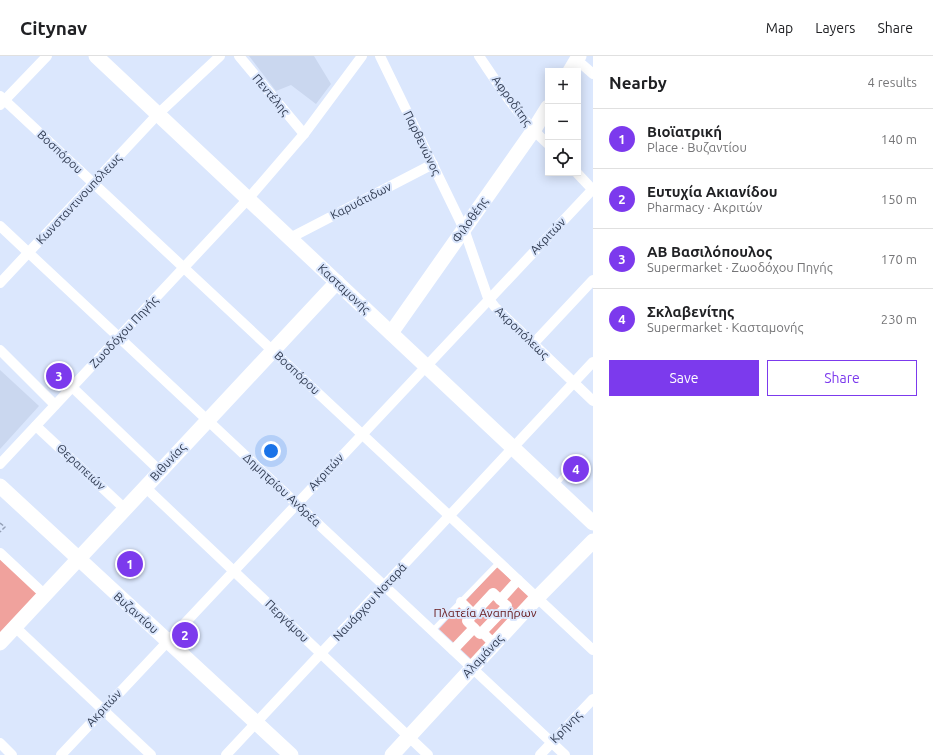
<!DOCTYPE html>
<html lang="en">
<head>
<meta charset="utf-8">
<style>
	:root { --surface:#fff; --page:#f6f6f6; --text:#202124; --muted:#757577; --line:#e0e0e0; --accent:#7c3aed }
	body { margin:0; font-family:Ubuntu,sans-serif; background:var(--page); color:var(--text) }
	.controls { position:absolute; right:12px; top:12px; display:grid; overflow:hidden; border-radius:0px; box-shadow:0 2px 10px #0003 }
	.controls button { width:36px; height:36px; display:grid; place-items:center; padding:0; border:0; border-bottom:1px solid var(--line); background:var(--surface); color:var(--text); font:20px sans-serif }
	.you { position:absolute; left:271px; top:395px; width:14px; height:14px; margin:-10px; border:3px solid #fff; border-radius:50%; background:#1a73e8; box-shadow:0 0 0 6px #1a73e833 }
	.badge { display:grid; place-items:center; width:26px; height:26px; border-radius:50%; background:var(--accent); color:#fff; font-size:13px; font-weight:700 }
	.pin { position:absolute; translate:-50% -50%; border:2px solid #fff; box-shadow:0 1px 4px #0006 }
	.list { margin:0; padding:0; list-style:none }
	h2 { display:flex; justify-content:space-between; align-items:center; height:52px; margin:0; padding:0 16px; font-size:17px }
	h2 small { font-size:13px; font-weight:400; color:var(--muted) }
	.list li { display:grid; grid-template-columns:26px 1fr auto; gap:12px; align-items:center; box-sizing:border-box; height:60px; padding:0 16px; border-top:1px solid var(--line) }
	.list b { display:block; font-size:15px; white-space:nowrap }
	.list p { margin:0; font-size:13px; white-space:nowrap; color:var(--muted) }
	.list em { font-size:13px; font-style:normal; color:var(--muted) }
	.actions { display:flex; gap:8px; padding:12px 16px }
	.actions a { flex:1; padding:9px 0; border:1px solid var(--accent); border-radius:0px; text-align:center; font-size:14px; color:var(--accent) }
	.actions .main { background:var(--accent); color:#fff }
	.icon { flex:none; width:22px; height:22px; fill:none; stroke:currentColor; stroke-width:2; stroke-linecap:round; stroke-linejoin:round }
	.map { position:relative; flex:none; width:593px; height:699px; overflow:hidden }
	header { display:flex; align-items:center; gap:24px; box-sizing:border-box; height:56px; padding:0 20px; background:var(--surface); border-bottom:1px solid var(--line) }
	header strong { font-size:19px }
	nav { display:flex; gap:22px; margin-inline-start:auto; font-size:14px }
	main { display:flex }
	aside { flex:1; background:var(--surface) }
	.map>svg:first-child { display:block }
</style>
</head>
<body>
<header>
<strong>Citynav</strong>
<nav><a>Map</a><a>Layers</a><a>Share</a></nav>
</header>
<main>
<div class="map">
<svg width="593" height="699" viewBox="0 0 593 699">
	<rect width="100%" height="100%" fill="#dbe7fd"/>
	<g fill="#cad7ef">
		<polygon points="249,0 314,0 331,28 316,48 291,29 276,35"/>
		<polygon points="0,314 39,350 0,393"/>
	</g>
	<g fill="#f0a29d">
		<polygon points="0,502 38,537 0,578"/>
		<polygon points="497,511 530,541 472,604 439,573"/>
	</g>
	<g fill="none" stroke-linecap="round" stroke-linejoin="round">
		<polyline stroke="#94a0b6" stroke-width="1.5" stroke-dasharray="4 2" stroke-linecap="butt" points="0,467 5,471 0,476"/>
		<g stroke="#fff" stroke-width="5">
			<polyline points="555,430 565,418"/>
			<polyline points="432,575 499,506"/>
		</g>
		<g stroke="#fff" stroke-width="10">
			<polyline points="239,0 304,78"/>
			<polyline points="380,0 464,173 488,242 495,251 593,345"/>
			<path d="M 479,0 C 500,31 520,63 548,88"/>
			<polyline points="577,4 593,18"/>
			<polyline points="0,40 593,594"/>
			<polyline points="0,49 47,0"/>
			<polyline points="577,117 593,134"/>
			<polyline points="0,170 565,699"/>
			<polyline points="290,182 433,108"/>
			<polyline points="0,227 158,58 220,0"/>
			<polyline points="533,288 593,224"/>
			<polyline points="0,294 55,349"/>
			<polyline points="72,331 160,415"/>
			<polyline points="36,370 125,453"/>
			<polyline points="0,408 248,143 304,78 362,0"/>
			<polyline points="145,431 428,699"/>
			<polyline points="0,497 45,539"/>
			<polyline points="500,544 518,524"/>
			<polyline points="461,546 473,558"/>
			<polyline points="15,571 151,699"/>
			<polyline points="474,572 467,565 493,537 507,550 482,576"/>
			<polyline points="453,594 474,572 480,578 482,576 494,588"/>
			<polyline points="0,687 12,699"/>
			<polyline points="61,699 593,133"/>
			<polyline points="226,699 593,306"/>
			<polyline points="540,699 593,643"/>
		</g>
		<g stroke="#fff" stroke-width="15">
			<polyline points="96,0 593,467"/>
			<polyline points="570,15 579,0"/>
			<polyline points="391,277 533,75 548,51"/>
			<polyline points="0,430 291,699"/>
			<polyline points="0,587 337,226"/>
			<polyline points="392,699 533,546 593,485"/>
		</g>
	</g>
	<g text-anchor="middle" stroke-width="4" stroke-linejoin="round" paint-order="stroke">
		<g font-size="12" fill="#313c52" stroke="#dbe7fd">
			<text transform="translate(271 39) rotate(50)" y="4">Πεντέλης</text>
			<text transform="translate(512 45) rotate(54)" y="4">Αφροδίτης</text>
			<text transform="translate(422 87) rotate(64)" y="4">Παρθενώνος</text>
			<text transform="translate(60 96) rotate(43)" y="4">Βοσπόρου</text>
			<text transform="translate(79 143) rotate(-47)" y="4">Κωνσταντινουπόλεως</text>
			<text transform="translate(361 145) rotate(-27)" y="4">Καρυάτιδων</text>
			<text transform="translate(470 164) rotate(-55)" y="4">Φιλοθέης</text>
			<text transform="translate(548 180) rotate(-46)" y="4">Ακριτών</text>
			<text transform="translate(344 233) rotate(43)" y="4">Κασταμονής</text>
			<text transform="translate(124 276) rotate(-47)" y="4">Ζωοδόχου Πηγής</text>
			<text transform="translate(522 277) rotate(44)" y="4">Ακροπόλεως</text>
			<text transform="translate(297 317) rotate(43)" y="4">Βοσπόρου</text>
			<text transform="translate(168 406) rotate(-47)" y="4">Βιθυνίας</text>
			<text transform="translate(81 411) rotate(43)" y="4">Θεραπειών</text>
			<text transform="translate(326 416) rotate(-47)" y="4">Ακριτών</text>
			<text transform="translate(282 434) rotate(43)" y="4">Δημητρίου Ανδρέα</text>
			<text transform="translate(370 546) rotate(-47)" y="4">Ναυάρχου Νοταρά</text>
			<text transform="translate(136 557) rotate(42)" y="4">Βυζαντίου</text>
			<text transform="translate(287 565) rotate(44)" y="4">Περγάμου</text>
			<text transform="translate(483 600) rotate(-47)" y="4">Αλαμάνας</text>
			<text transform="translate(104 652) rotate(-47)" y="4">Ακριτών</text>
			<text transform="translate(566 671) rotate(-46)" y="4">Κρήνης</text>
		</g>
		<g font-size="12" fill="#651619" stroke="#dbe7fd">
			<text x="485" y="561">Πλατεία Αναπήρων</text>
		</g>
	</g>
</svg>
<div class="controls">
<button>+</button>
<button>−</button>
<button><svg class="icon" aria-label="locate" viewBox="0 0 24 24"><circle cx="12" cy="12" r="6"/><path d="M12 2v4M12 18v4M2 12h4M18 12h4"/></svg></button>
</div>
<div class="you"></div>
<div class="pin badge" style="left:130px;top:508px">1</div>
<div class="pin badge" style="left:185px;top:579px">2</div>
<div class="pin badge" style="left:59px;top:320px">3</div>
<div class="pin badge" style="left:576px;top:413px">4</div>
</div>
<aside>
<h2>Nearby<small>4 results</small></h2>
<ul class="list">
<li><span class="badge">1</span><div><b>Βιοϊατρική</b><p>Place · Βυζαντίου</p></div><em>140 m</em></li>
<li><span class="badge">2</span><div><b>Ευτυχία Ακιανίδου</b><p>Pharmacy · Ακριτών</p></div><em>150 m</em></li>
<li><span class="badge">3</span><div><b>ΑΒ Βασιλόπουλος</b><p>Supermarket · Ζωοδόχου Πηγής</p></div><em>170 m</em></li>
<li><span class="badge">4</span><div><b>Σκλαβενίτης</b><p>Supermarket · Κασταμονής</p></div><em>230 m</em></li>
</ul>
<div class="actions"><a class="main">Save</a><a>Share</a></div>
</aside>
</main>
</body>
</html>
